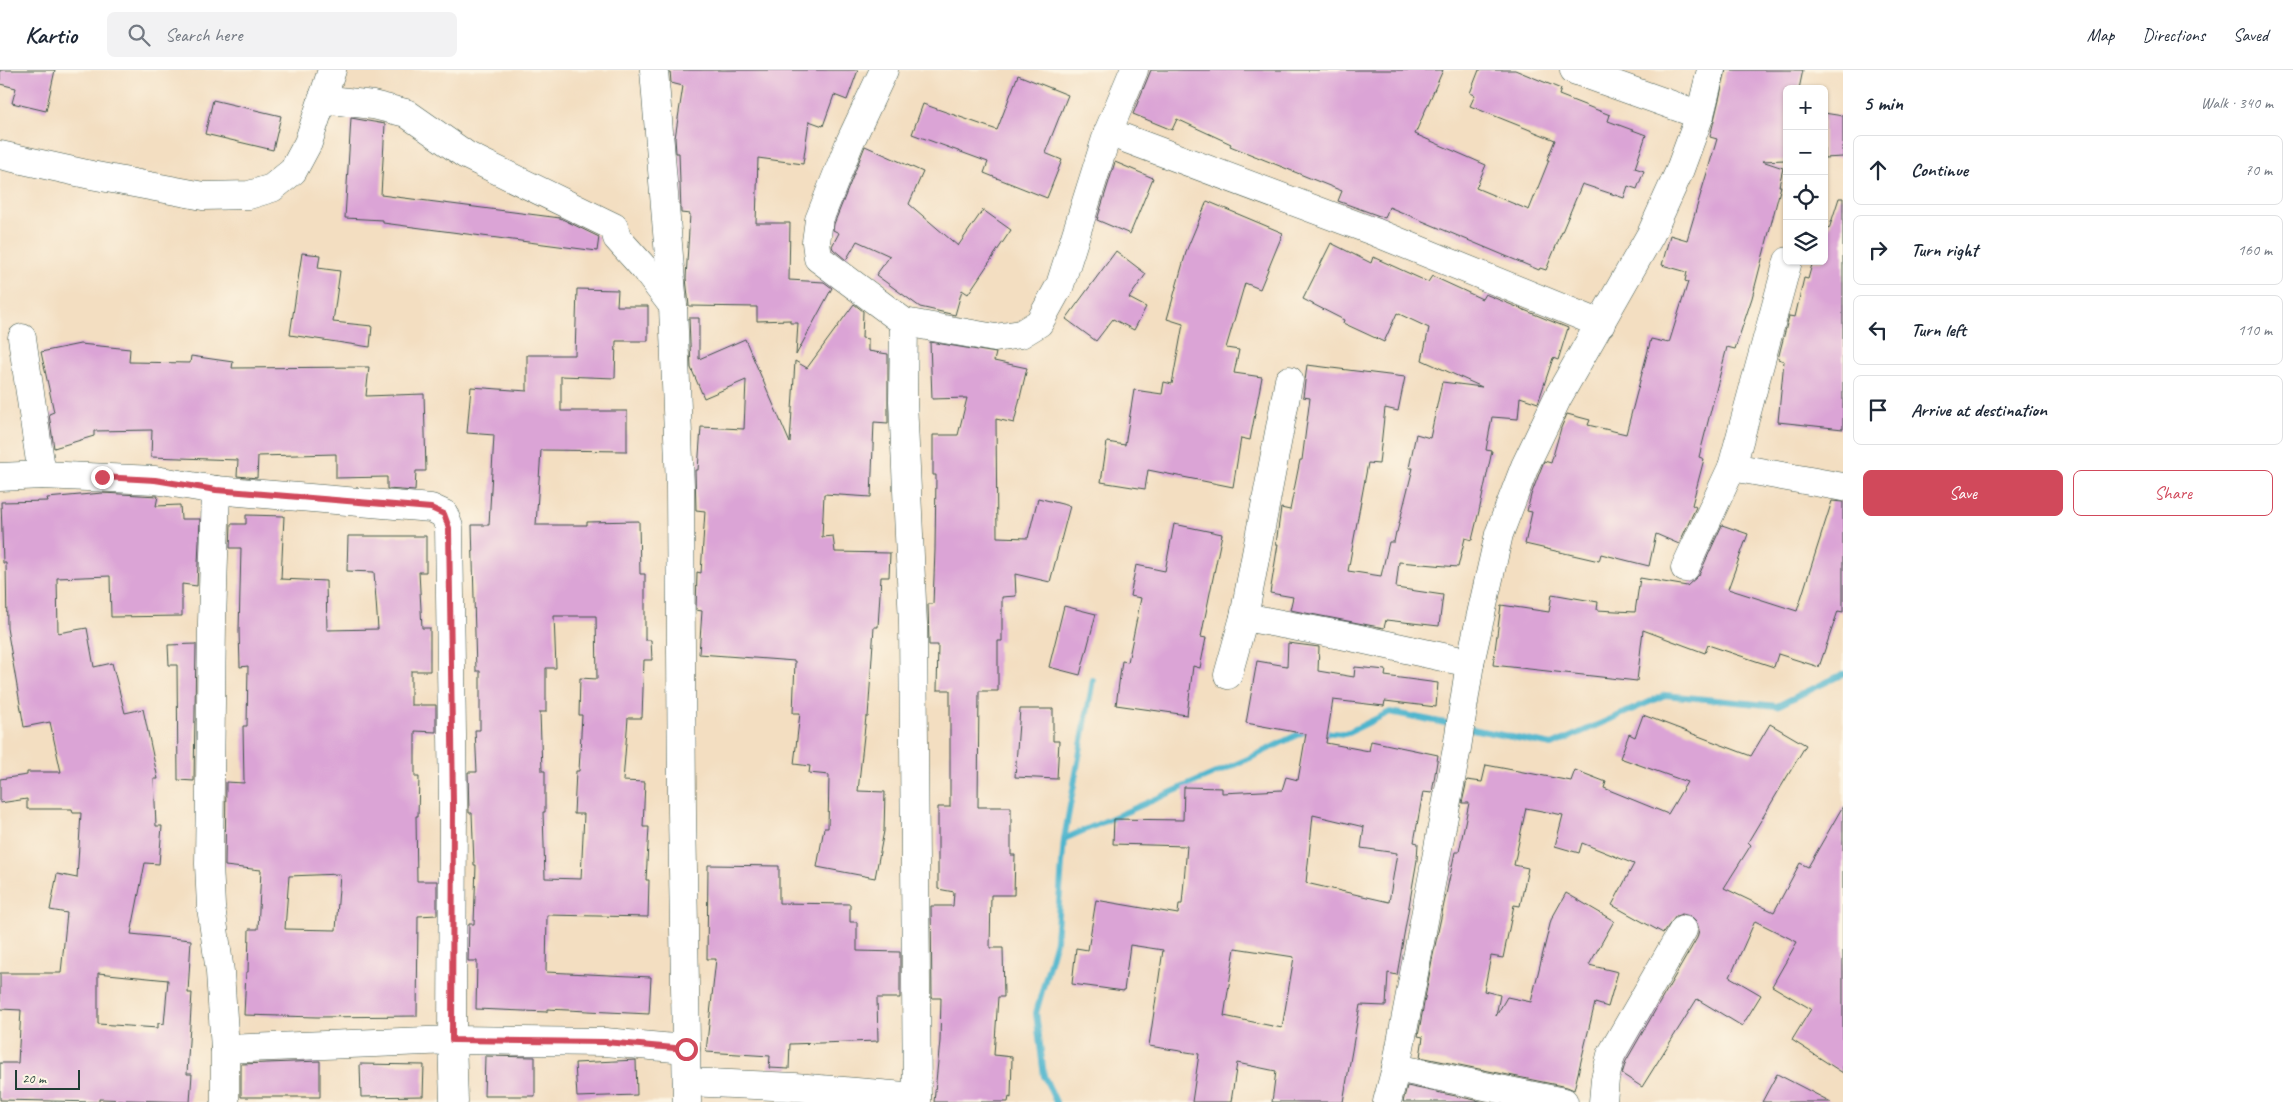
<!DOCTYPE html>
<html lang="en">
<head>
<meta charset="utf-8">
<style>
	:root { --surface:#fff; --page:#f2f2f3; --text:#1f2937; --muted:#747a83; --line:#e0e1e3; --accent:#d1495b }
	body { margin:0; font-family:Caveat,sans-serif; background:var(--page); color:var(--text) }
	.controls { position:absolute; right:15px; top:15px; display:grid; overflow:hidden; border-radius:8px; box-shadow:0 1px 4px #0004 }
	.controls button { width:45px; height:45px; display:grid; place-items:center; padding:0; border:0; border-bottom:1px solid var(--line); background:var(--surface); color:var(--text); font:25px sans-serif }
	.scale { position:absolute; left:15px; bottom:12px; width:65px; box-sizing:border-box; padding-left:5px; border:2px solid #1f3d34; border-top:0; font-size:14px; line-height:18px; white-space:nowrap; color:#1f3d34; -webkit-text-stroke:4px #fcf5e5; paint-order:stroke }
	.stop { position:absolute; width:15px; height:15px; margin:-11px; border:4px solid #d1495b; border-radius:50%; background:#fff }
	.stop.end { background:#d1495b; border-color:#fff; box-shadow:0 1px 5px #0008 }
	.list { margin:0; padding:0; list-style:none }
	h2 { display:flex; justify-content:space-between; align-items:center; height:65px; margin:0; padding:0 20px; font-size:21px }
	h2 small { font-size:16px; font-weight:400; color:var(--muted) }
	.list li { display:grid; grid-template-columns:32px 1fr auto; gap:15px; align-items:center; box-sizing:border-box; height:70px; margin:0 10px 10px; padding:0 10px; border:1px solid var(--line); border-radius:8px }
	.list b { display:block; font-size:19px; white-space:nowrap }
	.list em { font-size:16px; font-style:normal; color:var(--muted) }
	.actions { display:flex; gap:10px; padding:15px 20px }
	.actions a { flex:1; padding:11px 0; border:1px solid var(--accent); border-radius:8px; text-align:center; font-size:18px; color:var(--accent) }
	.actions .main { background:var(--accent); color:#fff }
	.icon { flex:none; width:28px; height:28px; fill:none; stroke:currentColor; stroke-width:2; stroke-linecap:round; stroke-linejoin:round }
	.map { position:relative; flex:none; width:1843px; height:1032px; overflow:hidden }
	header { display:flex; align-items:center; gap:30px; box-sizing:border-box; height:70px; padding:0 25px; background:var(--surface); border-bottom:1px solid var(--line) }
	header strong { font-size:24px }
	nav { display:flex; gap:28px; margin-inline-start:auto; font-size:18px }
	.search { width:350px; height:45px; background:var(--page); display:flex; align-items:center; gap:12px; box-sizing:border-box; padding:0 18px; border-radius:8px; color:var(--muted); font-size:19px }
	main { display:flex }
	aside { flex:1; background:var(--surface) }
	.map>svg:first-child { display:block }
</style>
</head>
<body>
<header>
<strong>Kartio</strong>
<div class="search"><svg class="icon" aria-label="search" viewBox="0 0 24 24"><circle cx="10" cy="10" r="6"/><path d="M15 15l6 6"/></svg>Search here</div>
<nav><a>Map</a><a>Directions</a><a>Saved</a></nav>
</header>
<main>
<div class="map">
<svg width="1843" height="1032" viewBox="0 0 1843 1032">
	<rect width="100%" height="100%" fill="#fcf5e5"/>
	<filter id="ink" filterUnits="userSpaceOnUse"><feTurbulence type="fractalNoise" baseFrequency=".02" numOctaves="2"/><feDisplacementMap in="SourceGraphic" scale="10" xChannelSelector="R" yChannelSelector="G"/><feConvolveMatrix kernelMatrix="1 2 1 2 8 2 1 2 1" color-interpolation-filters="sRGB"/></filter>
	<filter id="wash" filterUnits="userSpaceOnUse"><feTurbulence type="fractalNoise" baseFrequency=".0096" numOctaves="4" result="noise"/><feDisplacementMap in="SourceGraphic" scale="20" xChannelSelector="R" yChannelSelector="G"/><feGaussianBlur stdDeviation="1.12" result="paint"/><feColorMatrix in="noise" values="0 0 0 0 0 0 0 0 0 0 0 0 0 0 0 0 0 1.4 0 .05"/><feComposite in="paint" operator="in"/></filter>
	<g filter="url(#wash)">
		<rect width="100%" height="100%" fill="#f3dec1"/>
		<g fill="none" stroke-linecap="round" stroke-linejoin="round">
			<g stroke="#4fb5cd" stroke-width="6">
				<polyline points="1467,658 1552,675 1665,625 1777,636 1843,604"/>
				<polyline points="1321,662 1345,664 1390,642 1455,655"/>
				<polyline points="1064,769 1250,688 1307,660"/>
				<polyline points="1056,1032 1044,1006 1036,943 1056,870 1064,769 1093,610"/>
			</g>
		</g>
		<g id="blocks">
			<g fill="#dba4d6" fill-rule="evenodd">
				<polygon points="0,0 55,0 46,41 12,33 16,18 0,14"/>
				<polygon points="670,0 858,0 847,30 834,25 823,56 809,51 803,94 758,88 756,153 790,153 789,210 824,212 832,218 796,285 798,253 790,253 790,250 757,251 757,237 689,236 686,208 690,144 681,143 679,83 676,83 675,68 683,16 671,13"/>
				<polygon points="1151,0 1443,0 1415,64 1486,95 1476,118 1529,140 1549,90 1547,90 1555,70 1470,36 1475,25 1470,23 1479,0 1515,0 1561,19 1559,25 1610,45 1608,51 1646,65 1635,98 1644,101 1637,119 1628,116 1624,128 1582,114 1546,200 1540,198 1539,200 1389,137 1385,148 1338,131 1342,121 1230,76 1231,74 1177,49 1172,60 1133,44"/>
				<polygon points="1726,0 1803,0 1799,19 1787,19 1787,82 1785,90 1762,91 1783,98 1779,116 1781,116 1752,228 1735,279 1727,277 1699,387 1704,389 1692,435 1696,437 1679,474 1656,464 1649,496 1601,484 1599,491 1525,474 1532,442 1527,441 1531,425 1544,391 1551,393 1561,358 1567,344 1590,350 1588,355 1626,364 1651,269 1669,273 1688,212 1685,211 1687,202 1662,195 1670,165 1687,170 1717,69 1710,67"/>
				<polygon points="1018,5 1068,25 1045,83 1062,90 1047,128 984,103 988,92 912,64 923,34 997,60"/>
				<polygon points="213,30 281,46 273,80 205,64"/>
				<polygon points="1824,43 1843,46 1843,87 1824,88"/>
				<polygon points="351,48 385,54 381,125 560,148 599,167 597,181 383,153 383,150 345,148"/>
				<polygon points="865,76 923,102 909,134 958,176 983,140 1011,160 968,224 962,220 955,245 920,237 876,205 890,186 857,171 846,190 833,179 832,176 839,163 833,160 834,154"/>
				<polygon points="1115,92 1153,108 1130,164 1097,150"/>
				<polygon points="1839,128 1843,128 1843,359 1778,352 1784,291 1778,289 1789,246 1795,247 1804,208 1808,209 1813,191 1824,191 1824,157 1829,159"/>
				<polygon points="1207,131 1283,163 1260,219 1245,213 1226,278 1239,280 1234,303 1262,307 1250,370 1241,368 1233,417 1148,400 1145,419 1101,412 1107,372 1125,375 1134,320 1162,324 1164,312 1172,314 1183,254 1167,249 1187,179"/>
				<polygon points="1331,173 1371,193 1373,187 1428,212 1432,206 1482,229 1485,224 1568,258 1558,290 1553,288 1538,333 1520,327 1518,349 1492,347 1486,380 1492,381 1480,437 1472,470 1465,468 1458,497 1399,492 1396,518 1443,525 1439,556 1386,550 1384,558 1290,540 1293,527 1270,523 1278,474 1276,474 1281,438 1290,440 1300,390 1302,390 1310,328 1303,327 1307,295 1405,307 1398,341 1385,338 1379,394 1368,393 1348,501 1381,506 1389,472 1394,472 1396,462 1397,462 1413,398 1409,398 1416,364 1430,368 1442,312 1482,317 1422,290 1429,258 1397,243 1384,272 1343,253 1344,250 1303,229"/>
				<polygon points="1116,181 1146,204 1129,228 1146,237 1134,260 1113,249 1096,271 1066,249"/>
				<polygon points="302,183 320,185 318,198 340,201 333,252 372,256 370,277 290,265"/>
				<path d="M 577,219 L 618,220 L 617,236 L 648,236 L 648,271 L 616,271 L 615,308 L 561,306 L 561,341 L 627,341 L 627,381 L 541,380 L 536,455 L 587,455 L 587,452 L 639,451 L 640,504 L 645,504 L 645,570 L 651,570 L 652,590 L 644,590 L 642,648 L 628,648 L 623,711 L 645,712 L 643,757 L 649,757 L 646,810 L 649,810 L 648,847 L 547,845 L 546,902 L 651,907 L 649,944 L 547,939 L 547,942 L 476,939 L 477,891 L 468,891 L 469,854 L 474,854 L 476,795 L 474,795 L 472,743 L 469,743 L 468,702 L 477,702 L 475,660 L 480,660 L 480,601 L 476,601 L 472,455 L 489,455 L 494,365 L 467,363 L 471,317 L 527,321 L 527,285 L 575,285 ZM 554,546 L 596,546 L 597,609 L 580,608 L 579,645 L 582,645 L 579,701 L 576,701 L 574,744 L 584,744 L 581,809 L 545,808 L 543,742 L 545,742 L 545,701 L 542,701 L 540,642 L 546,642 L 546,598 L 556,598 Z"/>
				<polygon points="854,234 863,241 862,268 868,269 868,281 888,284 888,353 874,352 871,427 824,424 822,467 833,466 835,482 890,483 889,507 881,507 878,557 874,557 868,647 866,647 858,721 885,722 884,761 875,808 817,797 824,758 828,758 829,705 809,703 810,696 794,694 800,643 793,643 795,591 699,584 702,541 696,540 697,502 701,503 705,441 696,440 695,400 698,400 701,357 744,359 746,310 704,328 691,298 689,248 699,248 699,289 745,269 790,373 795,291 807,298"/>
				<polygon points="930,272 996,283 994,291 1027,298 1014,353 996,349 997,467 1028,468 1038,428 1070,436 1050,512 1015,504 1016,526 1002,527 1002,571 998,571 998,621 979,621 978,737 1011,737 1011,785 1015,785 1014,825 991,825 990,878 1003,878 1004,927 998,927 994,985 1012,987 1011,1028 1009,1027 1008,1032 934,1032 940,971 941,928 932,928 931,836 953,836 954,822 938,819 938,737 950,737 950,620 937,620 938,575 929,575 928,534 933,534 935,480 936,405 933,405 933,365 958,365 967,328 932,329"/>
				<polygon points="80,274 130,279 129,292 190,293 191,286 233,292 232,298 369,297 366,326 424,324 426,401 416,401 415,421 387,419 387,407 336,408 336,384 258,386 257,408 237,406 238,390 151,387 152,360 94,361 94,366 54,378 49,344 54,342 41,282"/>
				<path d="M 102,423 L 158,426 L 156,436 L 180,435 L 181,449 L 200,449 L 197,516 L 182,514 L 182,546 L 111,547 L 110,506 L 57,508 L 58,563 L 87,558 L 94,597 L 112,593 L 125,643 L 143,639 L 158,709 L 154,709 L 156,756 L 162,756 L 159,794 L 145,793 L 131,864 L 191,870 L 188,923 L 192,923 L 187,1004 L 192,1004 L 190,1032 L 99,1029 L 99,1032 L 0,1030 L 0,993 L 18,993 L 21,940 L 0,939 L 0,903 L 61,903 L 67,843 L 50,840 L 57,804 L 77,808 L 81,743 L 73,743 L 72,739 L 27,739 L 27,729 L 0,733 L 0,709 L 27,705 L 27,702 L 61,702 L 50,652 L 24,657 L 7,558 L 6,493 L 3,493 L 1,432 L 48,431 L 47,428 ZM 98,903 L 168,910 L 164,954 L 158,953 L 158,958 L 98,954 Z"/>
				<polygon points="1832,431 1843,432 1843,542 1838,541 1819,597 1778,584 1774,597 1708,575 1705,583 1643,560 1637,611 1493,595 1501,535 1549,542 1552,524 1598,532 1597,540 1635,542 1640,508 1687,516 1699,505 1722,455 1748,464 1728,519 1797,541"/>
				<path d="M 246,445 L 284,446 L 281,509 L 326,511 L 327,560 L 378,559 L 374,502 L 347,501 L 348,466 L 426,466 L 426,502 L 419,502 L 422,558 L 430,558 L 430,601 L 411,601 L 411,635 L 436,635 L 436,662 L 415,661 L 415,707 L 419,707 L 418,746 L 416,746 L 417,811 L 437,811 L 437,845 L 418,846 L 417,946 L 317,947 L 244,945 L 246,902 L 248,902 L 249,859 L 258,859 L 261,800 L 225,796 L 225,794 L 226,712 L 244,713 L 243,656 L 247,656 L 248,596 L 240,597 L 239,561 L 241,478 L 230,478 L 231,454 L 246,454 ZM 340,804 L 336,860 L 285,859 L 289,806 Z"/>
				<polygon points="1174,454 1222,464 1201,567 1206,568 1200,598 1193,596 1187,645 1116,635 1122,591 1128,592 1141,528 1130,526 1136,495 1165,501"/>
				<polygon points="1064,536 1096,544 1080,605 1049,597"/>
				<path d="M 1288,573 L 1319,577 L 1318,601 L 1354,607 L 1355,597 L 1386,600 L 1385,606 L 1438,613 L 1436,637 L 1385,631 L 1384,636 L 1333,630 L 1326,673 L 1369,681 L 1371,671 L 1438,685 L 1432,723 L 1423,722 L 1414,772 L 1418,773 L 1417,790 L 1397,905 L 1388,903 L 1386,936 L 1360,935 L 1343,1032 L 1272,1032 L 1276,1001 L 1237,993 L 1231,1032 L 1192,1032 L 1199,984 L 1149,976 L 1163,880 L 1130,875 L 1124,921 L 1072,914 L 1076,878 L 1088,880 L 1096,830 L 1178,844 L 1179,834 L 1182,834 L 1187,776 L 1113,774 L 1114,749 L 1183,750 L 1184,717 L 1222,718 L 1222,723 L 1282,720 L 1286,707 L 1298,710 L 1306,664 L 1246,653 L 1257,591 L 1287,596 ZM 1313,745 L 1364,757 L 1361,778 L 1397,783 L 1389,832 L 1306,813 ZM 1235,878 L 1294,887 L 1282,958 L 1224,946 Z"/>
				<polygon points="196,574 194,711 178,710 177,595 169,595 168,575"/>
				<polygon points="1020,639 1053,639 1053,671 1059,671 1057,709 1015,707"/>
				<polygon points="1643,645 1751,686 1770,654 1806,675 1748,772 1751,775 1724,818 1774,842 1800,793 1808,797 1843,736 1843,1003 1792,970 1811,939 1772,916 1797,872 1755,851 1730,907 1761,925 1742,956 1697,929 1642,1017 1622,1004 1626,991 1697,868 1699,860 1697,853 1690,846 1682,844 1676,846 1663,863 1612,835 1634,794 1582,773 1579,783 1555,776 1563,745 1526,738 1514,795 1528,798 1520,836 1514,835 1503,888 1491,886 1484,921 1500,925 1496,946 1507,927 1531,932 1551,850 1566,823 1614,851 1589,895 1618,902 1608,937 1595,933 1574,1020 1567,1017 1420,987 1423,967 1418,966 1432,890 1455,782 1459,782 1469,733 1462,733 1467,710 1482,712 1486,695 1571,711 1575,700 1606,712 1604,718 1668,744 1687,712 1620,688 1629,664 1635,667"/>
				<polygon points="708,795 779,796 779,833 850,834 850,852 857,852 857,881 900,882 900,928 877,928 878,971 790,974 789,999 769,998 770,986 706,982 716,889 707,889"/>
				<polygon points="485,986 535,987 535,1026 484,1026"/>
				<polygon points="636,990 637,1025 577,1027 575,993"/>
				<polygon points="320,991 320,1027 241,1027 241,994"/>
				<polygon points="360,994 424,995 423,1026 361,1027"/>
				<polygon points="1777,1004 1831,1032 1762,1032"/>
				<polygon points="1407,1016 1485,1032 1403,1032"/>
			</g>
		</g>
	</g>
	<g filter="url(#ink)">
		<use href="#blocks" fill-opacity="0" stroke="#3f5549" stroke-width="1"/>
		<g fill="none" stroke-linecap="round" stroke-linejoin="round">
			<defs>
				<g id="minor">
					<polyline points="654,0 673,236 680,417 682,742 687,1032"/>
					<polyline points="884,0 850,72 819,150 816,172 818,188 904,252 995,268 1021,264 1039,253 1060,215 1108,62 1134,0"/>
					<polyline points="1574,0 1700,45"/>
					<polyline points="322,29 373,35 406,43 466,85 614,157 617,168 644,198 673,236"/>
					<polyline points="1108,62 1375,162 1601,254"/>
					<polyline points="0,85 91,105 203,126 249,125 272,118 293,101 308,73 332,0"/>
					<polyline points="904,252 903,331 913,554 917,1032"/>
					<polyline points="22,268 42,405"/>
					<polyline points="1732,397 1843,417"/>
					<polyline points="0,407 42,405 155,410 216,420 431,438 444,444 449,457 453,733 452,970 454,1032"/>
					<polyline points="216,420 212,552 209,794 211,837 220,902 225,979 225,1032"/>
					<polyline points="1685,498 1732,397 1788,191"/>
					<polyline points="1244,547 1351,567 1470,593"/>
					<polyline points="1228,605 1244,547 1289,310"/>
					<polyline points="225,979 452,970 605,972 686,979"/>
					<polyline points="1396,998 1564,1032"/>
					<polyline points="687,1012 795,1017 917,1027"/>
					<polyline points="1387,1032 1396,998 1457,678 1470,593 1499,464 1525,396 1558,327 1651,164 1679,102 1700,45 1711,0"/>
					<polyline points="1603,1032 1605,1009 1611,985 1683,860"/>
				</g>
			</defs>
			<use href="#minor" stroke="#3f5549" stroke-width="29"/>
			<use href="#minor" stroke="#fff" stroke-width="28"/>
		</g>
	</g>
	<g fill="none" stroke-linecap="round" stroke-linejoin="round" filter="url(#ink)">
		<polyline stroke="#d1495b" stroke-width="6" points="102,407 155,410 216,420 431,438 444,444 449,458 453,733 452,970 605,972 686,979"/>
	</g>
</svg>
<div class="controls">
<button>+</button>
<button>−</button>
<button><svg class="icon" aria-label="locate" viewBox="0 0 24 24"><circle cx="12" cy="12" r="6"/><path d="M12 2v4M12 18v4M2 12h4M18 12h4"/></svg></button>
<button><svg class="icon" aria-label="layers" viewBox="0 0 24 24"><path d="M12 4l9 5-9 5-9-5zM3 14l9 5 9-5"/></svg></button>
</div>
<div class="scale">20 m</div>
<div class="stop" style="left:686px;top:979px"></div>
<div class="stop end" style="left:102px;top:407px"></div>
</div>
<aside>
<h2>5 min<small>Walk · 340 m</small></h2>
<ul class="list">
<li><svg class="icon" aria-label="ahead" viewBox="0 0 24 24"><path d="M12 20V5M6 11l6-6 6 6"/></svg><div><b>Continue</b></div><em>70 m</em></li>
<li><svg class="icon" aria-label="right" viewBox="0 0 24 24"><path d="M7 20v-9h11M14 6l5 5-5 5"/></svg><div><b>Turn right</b></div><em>160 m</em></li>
<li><svg class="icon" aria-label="left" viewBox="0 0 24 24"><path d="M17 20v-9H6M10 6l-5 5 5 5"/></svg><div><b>Turn left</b></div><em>110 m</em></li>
<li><svg class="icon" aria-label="arrive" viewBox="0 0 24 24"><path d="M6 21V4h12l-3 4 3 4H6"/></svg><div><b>Arrive at destination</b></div></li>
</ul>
<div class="actions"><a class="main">Save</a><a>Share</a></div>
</aside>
</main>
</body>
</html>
